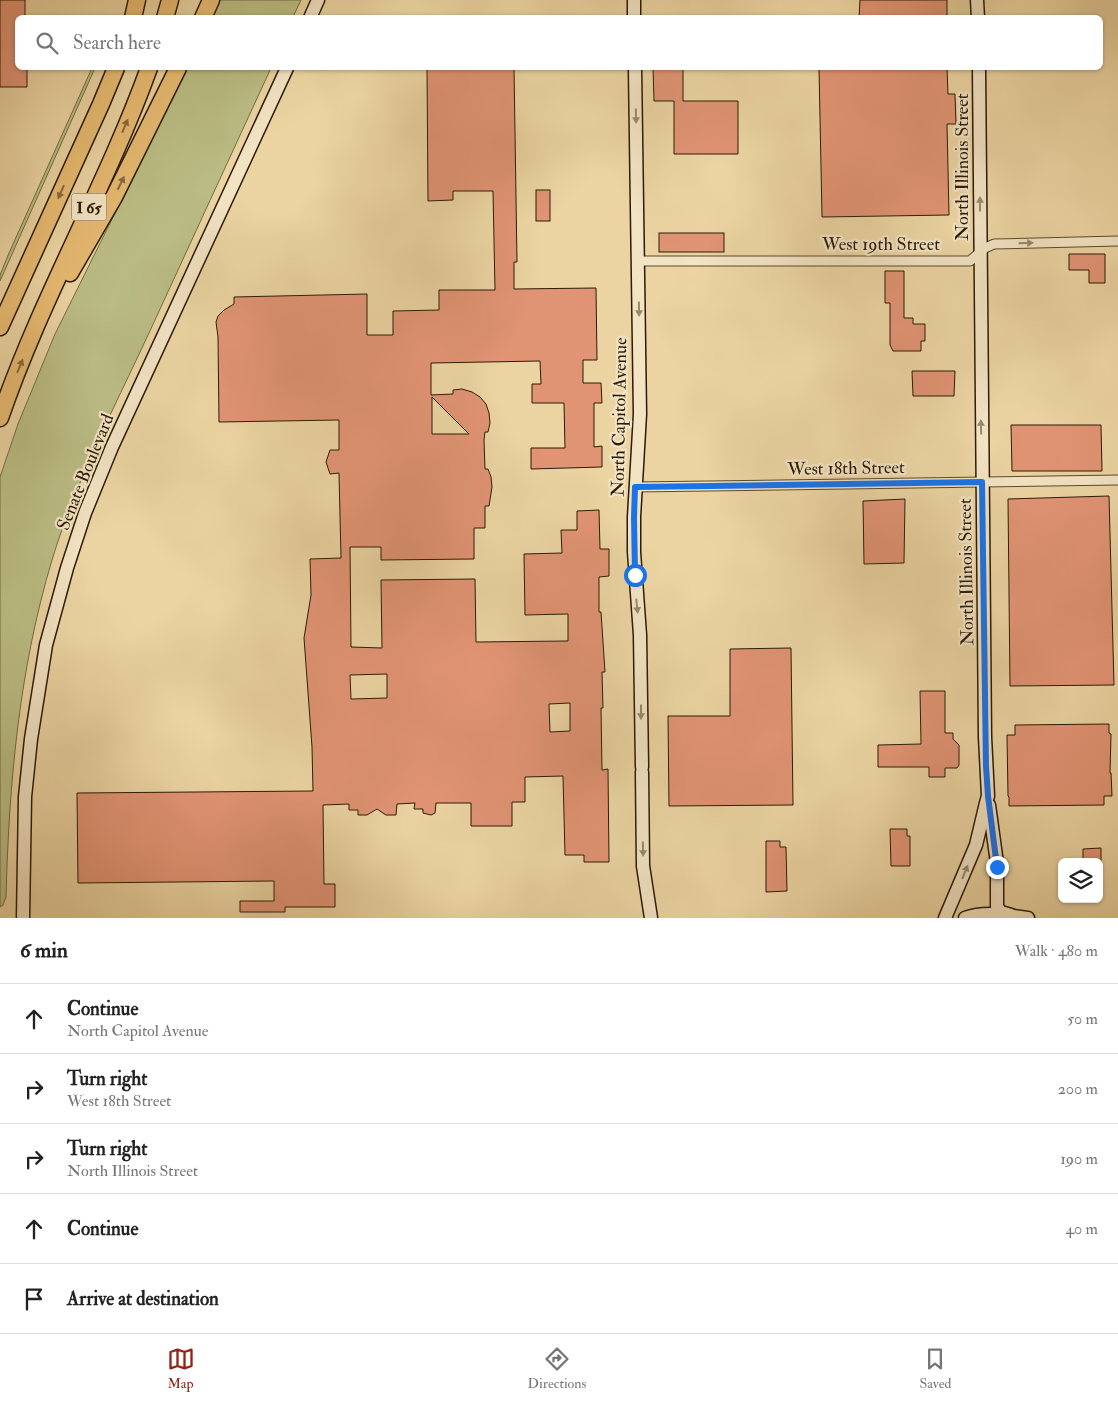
<!DOCTYPE html>
<html lang="en">
<head>
<meta charset="utf-8">
<style>
	:root { --surface:#fff; --page:#f6f6f6; --text:#222; --muted:#767676; --line:#e0e0e0; --accent:#8f2418 }
	body { margin:0; font-family:"IM FELL Double Pica",serif; background:var(--page); color:var(--text) }
	.controls { position:absolute; right:15px; bottom:15px; display:grid; overflow:hidden; border-radius:8px; box-shadow:0 1px 4px #0004 }
	.controls button { width:45px; height:45px; display:grid; place-items:center; padding:0; border:0; border-bottom:1px solid var(--line); background:var(--surface); color:var(--text); font:25px sans-serif }
	.stop { position:absolute; width:15px; height:15px; margin:-11px; border:4px solid #1a73e8; border-radius:50%; background:#fff }
	.stop.end { background:#1a73e8; border-color:#fff; box-shadow:0 1px 5px #0008 }
	.list { margin:0; padding:0; list-style:none }
	h2 { display:flex; justify-content:space-between; align-items:center; height:65px; margin:0; padding:0 20px; font-size:21px }
	h2 small { font-size:16px; font-weight:400; color:var(--muted) }
	.list li { display:grid; grid-template-columns:32px 1fr auto; gap:15px; align-items:center; box-sizing:border-box; height:70px; padding:0 20px; border-top:1px solid var(--line) }
	.list b { display:block; font-size:19px; white-space:nowrap }
	.list p { margin:0; font-size:16px; white-space:nowrap; color:var(--muted) }
	.list em { font-size:16px; font-style:normal; color:var(--muted) }
	.icon { flex:none; width:28px; height:28px; fill:none; stroke:currentColor; stroke-width:2; stroke-linecap:round; stroke-linejoin:round }
	.map { position:relative; flex:none; width:1118px; height:918px; overflow:hidden }
	.search { position:absolute; background:var(--surface); box-shadow:0 1px 4px #0004; left:15px; right:15px; top:15px; height:55px; display:flex; align-items:center; gap:12px; box-sizing:border-box; padding:0 18px; border-radius:8px; color:var(--muted); font-size:19px }
	.sheet { height:415px; background:var(--surface) }
	nav { display:flex; justify-content:space-around; align-items:center; box-sizing:border-box; height:70px; border-top:1px solid var(--line); background:var(--surface); font-size:14px; color:var(--muted) }
	nav a { display:grid; justify-items:center; gap:2px }
	nav .on { color:var(--accent) }
	.map>svg:first-child { display:block }
</style>
</head>
<body>
<div class="map">
<svg width="1118" height="918" viewBox="0 0 1118 918">
	<rect width="100%" height="100%" fill="#ebd4a2"/>
	<filter id="stains"><feTurbulence type="fractalNoise" baseFrequency=".004" numOctaves="4"/><feColorMatrix values="0 0 0 0 .2 0 0 0 0 .09 0 0 0 0 .02 0 0 0 .5 -.17"/></filter>
	<radialGradient id="worn" r=".72"><stop offset=".6" stop-color="#630" stop-opacity="0"/><stop offset="1" stop-color="#630" stop-opacity=".3"/></radialGradient>
	<g fill="#babc83" stroke="#726c44">
		<polygon points="220,0 301,0 293,17 212,18"/>
		<polygon points="92,68 95,68 0,281 0,275 9,253"/>
		<path d="M 187,68 L 271,68 C 230,156 190,245 149,333 C 114,408 76,481 52,560 C 19,670 9,783 6,897 L 3,905 L 0,907 L 0,477 L 18,424 L 55,334 Z"/>
	</g>
	<g fill="#e19474" stroke="#2b1b06" fill-rule="evenodd">
		<polygon points="0,0 25,0 25,18 18,18 18,68 27,68 27,87 0,87"/>
		<polygon points="860,0 947,0 947,18 859,18"/>
		<path d="M 427,68 L 514,68 L 517,262 L 514,262 L 514,289 L 596,288 L 597,360 L 583,360 L 583,383 L 601,383 L 602,403 L 594,403 L 594,447 L 602,446 L 602,467 L 531,469 L 531,448 L 565,448 L 564,403 L 532,403 L 532,384 L 541,384 L 540,361 L 431,363 L 431,395 L 453,394 L 453,390 L 462,389 L 472,392 L 480,397 L 486,404 L 489,413 L 490,423 L 488,432 L 485,432 L 484,440 L 485,469 L 488,469 L 491,477 L 492,487 L 489,506 L 485,506 L 485,528 L 474,528 L 474,559 L 381,560 L 381,547 L 350,547 L 351,647 L 382,648 L 381,580 L 475,579 L 476,642 L 568,641 L 568,614 L 525,615 L 524,554 L 562,553 L 561,530 L 577,530 L 577,511 L 599,510 L 600,549 L 609,549 L 609,576 L 599,577 L 599,612 L 601,612 L 605,672 L 602,672 L 603,708 L 601,708 L 602,770 L 608,769 L 609,862 L 584,862 L 584,855 L 565,855 L 563,776 L 525,777 L 525,802 L 512,802 L 512,826 L 471,826 L 471,803 L 436,803 L 435,813 L 431,815 L 423,813 L 423,809 L 414,809 L 415,803 L 397,804 L 396,815 L 386,815 L 377,809 L 367,815 L 358,815 L 358,810 L 349,810 L 349,804 L 323,805 L 324,884 L 335,884 L 335,907 L 285,907 L 285,912 L 240,912 L 240,901 L 274,901 L 274,881 L 78,883 L 77,793 L 313,791 L 312,747 L 304,638 L 311,595 L 310,559 L 341,558 L 339,473 L 330,474 L 326,462 L 330,450 L 339,450 L 339,420 L 219,422 L 218,337 L 216,322 L 218,316 L 224,310 L 234,304 L 234,297 L 367,294 L 367,335 L 393,335 L 393,311 L 439,310 L 439,290 L 495,290 L 493,191 L 453,191 L 453,200 L 428,201 ZM 432,397 L 469,434 L 432,434 ZM 387,674 L 387,698 L 351,699 L 350,675 ZM 570,703 L 570,731 L 550,732 L 549,704 Z"/>
		<polygon points="653,68 683,68 683,101 738,101 738,154 674,154 674,101 654,101"/>
		<polygon points="819,68 947,68 948,94 955,94 956,124 947,124 949,215 822,217"/>
		<rect x="536" y="190" width="14" height="31"/>
		<rect x="659" y="233" width="65" height="19"/>
		<polygon points="1069,254 1105,254 1105,283 1089,283 1089,270 1069,270"/>
		<polygon points="885,271 904,271 904,318 913,318 913,324 925,324 925,341 921,341 921,351 893,351 890,345 890,303 885,303"/>
		<polygon points="912,371 955,371 954,396 913,396"/>
		<polygon points="1011,425 1101,425 1102,471 1012,471"/>
		<polygon points="1109,496 1114,685 1010,686 1008,499"/>
		<polygon points="905,499 904,563 864,564 863,501"/>
		<polygon points="791,648 793,805 669,806 668,716 730,716 730,649"/>
		<polygon points="920,691 945,691 945,733 953,733 953,739 959,745 959,765 957,768 945,768 945,777 929,777 929,767 878,767 878,745 921,744"/>
		<polygon points="1109,724 1109,733 1111,734 1110,773 1111,773 1112,796 1104,796 1104,805 1009,806 1009,797 1008,796 1007,735 1015,735 1015,725"/>
		<polygon points="890,829 907,829 907,836 910,836 910,866 891,866"/>
		<polygon points="766,841 780,841 780,847 786,847 787,891 766,892"/>
		<polygon points="1101,848 1101,862 1083,862 1083,849"/>
	</g>
	<g fill="none" stroke-linecap="round" stroke-linejoin="round">
		<defs>
			<g id="street">
				<polyline points="638,261 970,261 985,248 994,244 1118,241"/>
				<polyline points="635,487 1118,480"/>
			</g>
			<g id="secondary">
				<polyline points="634,0 634,18"/>
				<polyline points="977,0 978,18"/>
				<polyline points="310,18 318,0"/>
				<polyline points="635,68 640,414 634,517 634,552 640,635 642,767"/>
				<polyline points="642,772 643,866 651,918"/>
				<polyline points="989,805 997,863 997,907 1001,912 1011,915"/>
				<polyline points="23,918 25,797 31,739 46,645 67,568 85,513 112,447 287,68"/>
				<polyline points="945,918 976,845 986,803 988,796 985,737 979,68"/>
				<path d="M 965,918 C 984,911 1008,915 1028,918"/>
			</g>
			<g id="highway">
				<polyline points="133,18 137,0"/>
				<polyline points="165,18 170,0"/>
				<polyline points="203,18 211,0"/>
				<polyline points="70,273 114,197 178,68"/>
				<polyline points="0,327 101,104 116,68"/>
				<path d="M 0,418 C 41,298 106,187 149,68"/>
			</g>
		</defs>
		<use href="#street" stroke="#5b492d" stroke-width="11"/>
		<use href="#secondary" stroke="#2b1b06" stroke-width="15"/>
		<use href="#highway" stroke="#2b1b06" stroke-width="19"/>
		<use href="#street" stroke="#f2e3c3" stroke-width="9"/>
		<use href="#secondary" stroke="#f2e3c3" stroke-width="12"/>
		<use href="#highway" stroke="#e6ba71" stroke-width="16"/>
	</g>
	<defs><path id="oneway-solid" d="M-6-.8H1V-3.2L6.5 0L1 3.2V.8H-6Z" transform="scale(1.25)"/></defs>
	<g fill="#98896e">
		<use href="#oneway-solid" transform="translate(636 116) rotate(89)"/>
		<use href="#oneway-solid" transform="translate(980 204) rotate(-90)"/>
		<use href="#oneway-solid" transform="translate(1026 243) rotate(-1)"/>
		<use href="#oneway-solid" transform="translate(639 309) rotate(89)"/>
		<use href="#oneway-solid" transform="translate(981 427) rotate(-91)"/>
		<use href="#oneway-solid" transform="translate(637 606) rotate(84)"/>
		<use href="#oneway-solid" transform="translate(641 712) rotate(90)"/>
		<use href="#oneway-solid" transform="translate(643 849) rotate(89)"/>
		<use href="#oneway-solid" transform="translate(965 872) rotate(-68)"/>
	</g>
	<g fill="#886a3c">
		<use href="#oneway-solid" transform="translate(125 126) rotate(-67)"/>
		<use href="#oneway-solid" transform="translate(121 183) rotate(-64)"/>
		<use href="#oneway-solid" transform="translate(61 192) rotate(114)"/>
		<use href="#oneway-solid" transform="translate(20 366) rotate(-68)"/>
	</g>
	<g fill="none" stroke-linecap="round" stroke-linejoin="round">
		<polyline stroke="#1a73e8" stroke-width="6" points="635,575 634,517 635,487 982,482 986,766 988,796 997,867"/>
	</g>
	<g text-anchor="middle" stroke-width="4.5" stroke-linejoin="round" paint-order="stroke">
		<rect fill="#f2e3c3" stroke="#67573f" stroke-width="1" x="71.5" y="193.5" width="35" height="27" rx="4"/>
		<g font-size="16" font-weight="bold" fill="#2b1b06">
			<text x="89" y="213">I 65</text>
		</g>
		<g font-size="18" fill="#2b1b06" stroke="#f2e3c3">
			<text transform="translate(962 167) rotate(-90)" y="6">North Illinois Street</text>
			<text x="881" y="250">West 19th Street</text>
			<text transform="translate(619 417) rotate(-89)" y="6">North Capitol Avenue</text>
			<text transform="translate(846 468) rotate(-1)" y="6">West 18th Street</text>
			<text transform="translate(85 472) rotate(-68)" y="6">Senate Boulevard</text>
			<text transform="translate(966 572) rotate(-91)" y="6">North Illinois Street</text>
		</g>
	</g>
	<rect width="100%" height="100%" filter="url(#stains)"/>
	<rect width="100%" height="100%" fill="url(#worn)"/>
</svg>
<div class="controls">
<button><svg class="icon" aria-label="layers" viewBox="0 0 24 24"><path d="M12 4l9 5-9 5-9-5zM3 14l9 5 9-5"/></svg></button>
</div>
<div class="stop" style="left:635px;top:575px"></div>
<div class="stop end" style="left:997px;top:867px"></div>
<div class="search"><svg class="icon" aria-label="search" viewBox="0 0 24 24"><circle cx="10" cy="10" r="6"/><path d="M15 15l6 6"/></svg>Search here</div>
</div>
<section class="sheet">
<h2>6 min<small>Walk · 480 m</small></h2>
<ul class="list">
<li><svg class="icon" aria-label="ahead" viewBox="0 0 24 24"><path d="M12 20V5M6 11l6-6 6 6"/></svg><div><b>Continue</b><p>North Capitol Avenue</p></div><em>50 m</em></li>
<li><svg class="icon" aria-label="right" viewBox="0 0 24 24"><path d="M7 20v-9h11M14 6l5 5-5 5"/></svg><div><b>Turn right</b><p>West 18th Street</p></div><em>200 m</em></li>
<li><svg class="icon" aria-label="right" viewBox="0 0 24 24"><path d="M7 20v-9h11M14 6l5 5-5 5"/></svg><div><b>Turn right</b><p>North Illinois Street</p></div><em>190 m</em></li>
<li><svg class="icon" aria-label="ahead" viewBox="0 0 24 24"><path d="M12 20V5M6 11l6-6 6 6"/></svg><div><b>Continue</b></div><em>40 m</em></li>
<li><svg class="icon" aria-label="arrive" viewBox="0 0 24 24"><path d="M6 21V4h12l-3 4 3 4H6"/></svg><div><b>Arrive at destination</b></div></li>
</ul>
</section>
<nav>
<a class="on"><svg class="icon" aria-label="map" viewBox="0 0 24 24"><path d="M3 6l6-2 6 2 6-2v14l-6 2-6-2-6 2zM9 4v14M15 6v14"/></svg>Map</a>
<a><svg class="icon" aria-label="directions" viewBox="0 0 24 24"><path d="M12 3l9 9-9 9-9-9zM9 14v-3h6M13 9l2 2-2 2"/></svg>Directions</a>
<a><svg class="icon" aria-label="saved" viewBox="0 0 24 24"><path d="M7 4h10v16l-5-4-5 4z"/></svg>Saved</a>
</nav>
</body>
</html>
